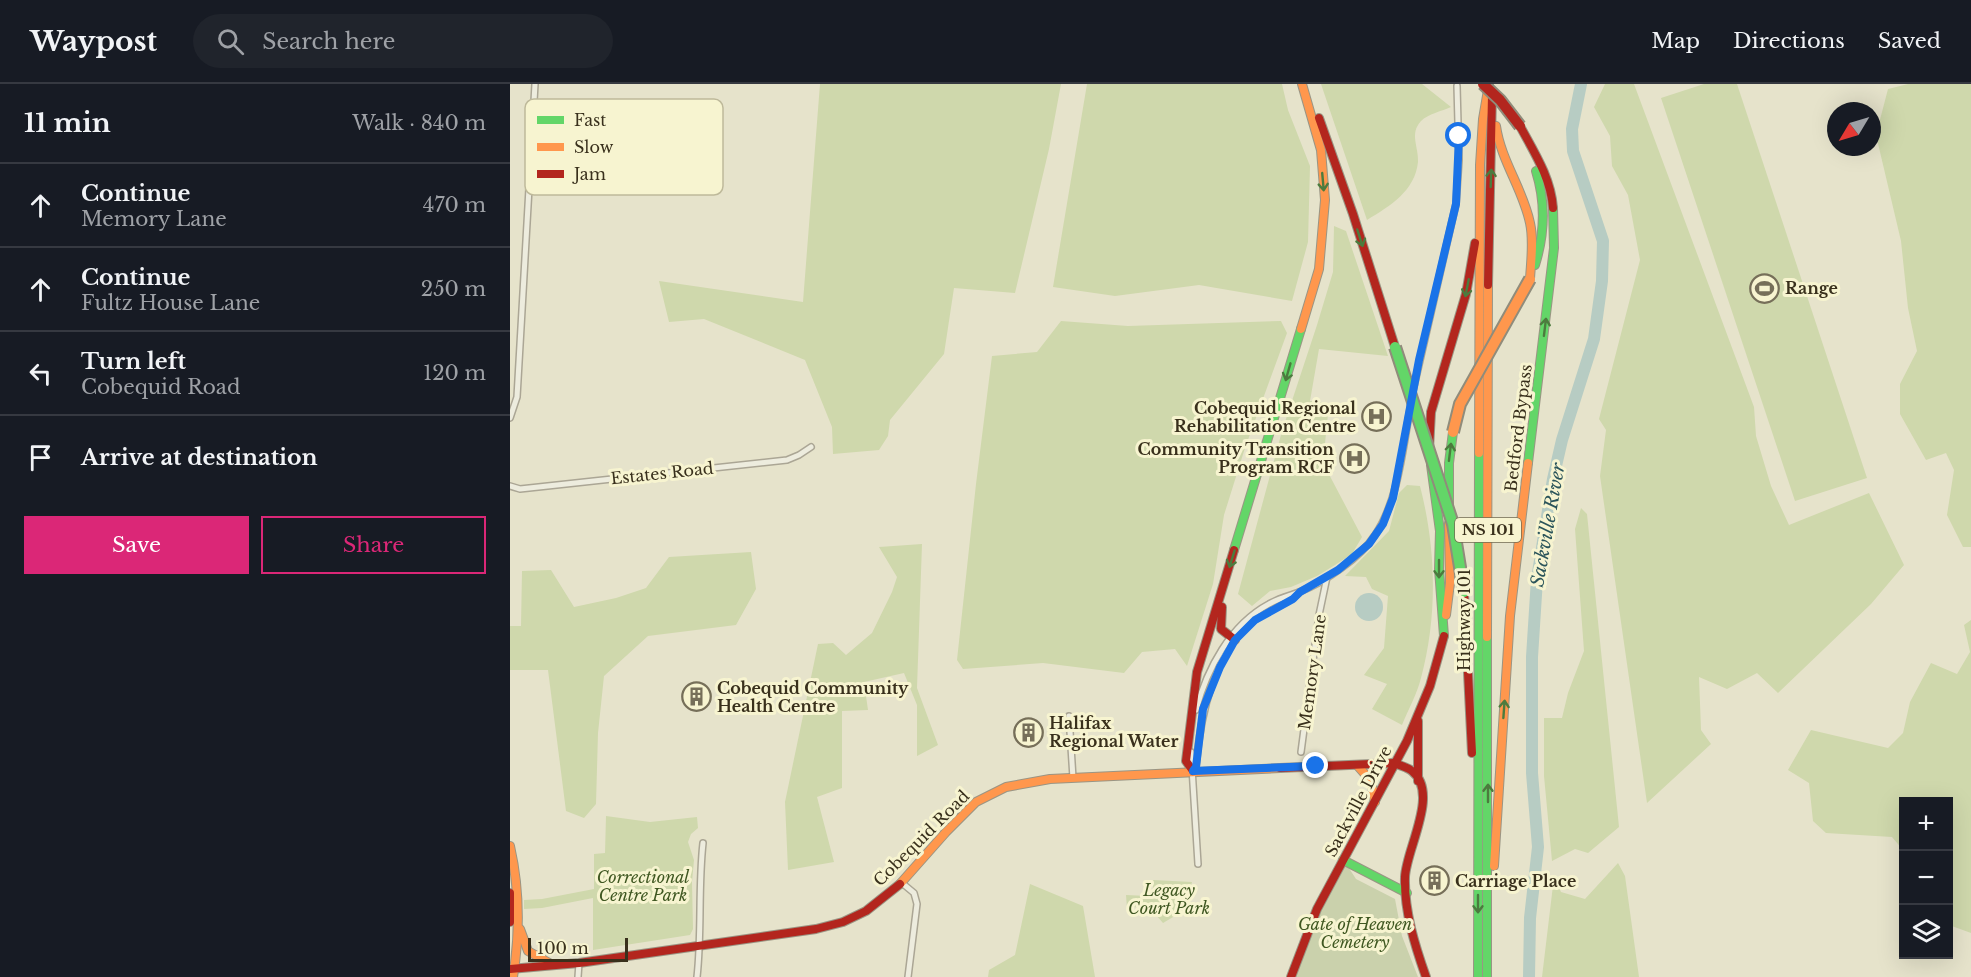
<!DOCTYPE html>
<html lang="en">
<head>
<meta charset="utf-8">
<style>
	:root { --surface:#171b24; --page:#20242c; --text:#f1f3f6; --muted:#9ea1a6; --line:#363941; --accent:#db2777 }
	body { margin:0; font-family:"Libre Baskerville",serif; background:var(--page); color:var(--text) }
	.controls { position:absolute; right:18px; bottom:18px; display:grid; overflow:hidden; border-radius:0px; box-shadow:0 6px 24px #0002 }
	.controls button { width:54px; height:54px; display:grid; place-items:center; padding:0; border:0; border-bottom:2px solid var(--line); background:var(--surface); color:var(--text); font:30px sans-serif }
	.compass { position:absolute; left:1317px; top:18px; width:54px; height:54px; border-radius:50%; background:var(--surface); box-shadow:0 6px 24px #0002; rotate:232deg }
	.scale { position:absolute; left:18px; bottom:15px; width:100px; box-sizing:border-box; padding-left:6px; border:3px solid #39301c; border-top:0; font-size:16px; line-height:21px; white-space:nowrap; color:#39301c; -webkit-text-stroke:4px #f7f4d0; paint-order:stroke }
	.stop { position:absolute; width:18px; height:18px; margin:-14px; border:4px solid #1a73e8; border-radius:50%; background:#fff }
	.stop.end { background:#1a73e8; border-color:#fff; box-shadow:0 2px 6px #0008 }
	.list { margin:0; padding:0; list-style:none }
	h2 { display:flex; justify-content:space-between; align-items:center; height:78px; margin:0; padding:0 24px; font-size:26px }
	h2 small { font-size:20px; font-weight:400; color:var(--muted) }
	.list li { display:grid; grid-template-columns:39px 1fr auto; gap:18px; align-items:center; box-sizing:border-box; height:84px; padding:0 24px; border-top:2px solid var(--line) }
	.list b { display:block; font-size:22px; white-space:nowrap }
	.list p { margin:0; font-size:20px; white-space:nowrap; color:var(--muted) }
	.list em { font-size:20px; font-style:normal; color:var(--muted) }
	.actions { display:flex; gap:12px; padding:18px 24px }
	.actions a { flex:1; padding:14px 0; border:2px solid var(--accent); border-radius:0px; text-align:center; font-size:21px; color:var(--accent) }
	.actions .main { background:var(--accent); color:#fff }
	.icon { flex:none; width:33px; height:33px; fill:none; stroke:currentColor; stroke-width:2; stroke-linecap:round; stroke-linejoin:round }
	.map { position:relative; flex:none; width:1461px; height:893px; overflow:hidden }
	header { display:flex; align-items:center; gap:36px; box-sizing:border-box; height:84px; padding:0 30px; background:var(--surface); border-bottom:2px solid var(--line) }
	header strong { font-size:28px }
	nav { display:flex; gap:33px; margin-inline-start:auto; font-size:21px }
	.search { width:420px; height:54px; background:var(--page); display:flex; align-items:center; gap:15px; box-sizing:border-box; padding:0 21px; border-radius:33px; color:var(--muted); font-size:22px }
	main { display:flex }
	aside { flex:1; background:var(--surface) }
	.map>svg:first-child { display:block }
</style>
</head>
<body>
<header>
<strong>Waypost</strong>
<div class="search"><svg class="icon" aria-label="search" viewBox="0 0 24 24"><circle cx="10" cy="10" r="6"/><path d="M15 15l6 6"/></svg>Search here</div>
<nav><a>Map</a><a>Directions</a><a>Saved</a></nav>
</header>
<main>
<aside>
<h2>11 min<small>Walk · 840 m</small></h2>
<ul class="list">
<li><svg class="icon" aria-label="ahead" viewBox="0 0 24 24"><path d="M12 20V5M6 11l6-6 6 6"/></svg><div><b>Continue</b><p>Memory Lane</p></div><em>470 m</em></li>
<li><svg class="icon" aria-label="ahead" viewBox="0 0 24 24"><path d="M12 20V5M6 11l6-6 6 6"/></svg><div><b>Continue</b><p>Fultz House Lane</p></div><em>250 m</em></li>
<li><svg class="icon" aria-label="left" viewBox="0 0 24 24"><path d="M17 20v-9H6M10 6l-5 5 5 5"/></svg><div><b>Turn left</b><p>Cobequid Road</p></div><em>120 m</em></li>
<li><svg class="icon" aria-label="arrive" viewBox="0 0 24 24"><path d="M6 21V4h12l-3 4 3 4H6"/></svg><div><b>Arrive at destination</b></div></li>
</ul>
<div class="actions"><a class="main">Save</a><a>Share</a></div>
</aside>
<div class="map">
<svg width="1461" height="893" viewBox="0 0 1461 893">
	<rect width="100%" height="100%" fill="#e6e3cb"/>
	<g fill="#cfd8ac">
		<polygon points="310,0 551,0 539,65 505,209 444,204 434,270 380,336 378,352 369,366 323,370 322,343 295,276 194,235 159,238 149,197 293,218"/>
		<polygon points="577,0 772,0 778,26 800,82 798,158 782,217 689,201 605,212 543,203"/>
		<path d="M 811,0 L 912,0 L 941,23 C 932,27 918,30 911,37 C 899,50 909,63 908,78 C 905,107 880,122 857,136 Z"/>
		<polygon points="1095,0 1124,0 1244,323 1246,352 1261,402 1279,441 1359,409 1394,481 1361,520 1268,609 1247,589 1217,605 1189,593 1191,646 1201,660 1137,719 1090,392 1096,346 1089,335 1130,176 1118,111 1102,82 1100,52 1084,23"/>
		<polygon points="1194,0 1227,0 1357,394 1285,417 1151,14"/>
		<polygon points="1398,0 1461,0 1461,463 1453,463 1437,431 1444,386 1436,369 1416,376 1390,330 1390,300 1407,267 1398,224 1391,157 1366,51 1378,5"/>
		<polygon points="824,142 836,147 878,272 809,265 800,317 819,320 813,379 852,453 842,470 825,481 807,492 781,503 760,507 742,522 728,510 772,347 807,241 823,188"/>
		<polygon points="551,237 618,242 771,237 777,249 735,364 714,431 703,500 677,582 665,565 632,568 614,589 533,579 453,585 447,576 466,400 482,272 527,268"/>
		<path d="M 897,401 L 910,402 C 926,464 928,531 911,594 C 907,610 898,626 892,641 L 862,625 L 877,600 L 854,591 L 874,564 L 878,512 L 862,505 L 856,493 L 835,492 L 879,447 L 889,409 Z"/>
		<polygon points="1071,424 1077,430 1109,743 1078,769 1065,765 1042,777 1034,692 1034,634 1052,634 1058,609 1074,567 1065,445"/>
		<polygon points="412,460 407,604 428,661 407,672 407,621 394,589 354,598 358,626 332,627 332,704 307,713 324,778 278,786 275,718 308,560 323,559 336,571 362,549 382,508 387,493 369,463"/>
		<polygon points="241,468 246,505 226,541 138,552 94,592 88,649 86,720 74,734 56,727 38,586 0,586 0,542 11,542 12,487 41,486 64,523 106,514 136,504 159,473"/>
		<polygon points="1461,536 1461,849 1439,841 1438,718 1394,718 1393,766 1382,753 1316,749 1303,737 1299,699 1278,686 1301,646 1378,664 1393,649 1400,618 1421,579 1447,590 1460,568 1454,541"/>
		<polygon points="96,732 140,738 187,733 188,744 181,750 178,758 184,776 182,798 183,845 180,851 83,866 83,814 32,824 14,825 14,816 32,815 84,805 84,770 95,769"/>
		<polygon points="1108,779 1115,792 1129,893 1032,893 1044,793 1051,808 1075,815"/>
		<path d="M 643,796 L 682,798 L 675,826 L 653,839 C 640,824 637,822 617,824 L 616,811 L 637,812 L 637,806 L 643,806 Z"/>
		<polygon points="520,800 573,822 585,893 478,893 479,886 505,871"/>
	</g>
	<polygon fill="#cad1ac" points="833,775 846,795 885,815 892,852 908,893 781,893"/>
	<circle fill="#b7ccc3" cx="859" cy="523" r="14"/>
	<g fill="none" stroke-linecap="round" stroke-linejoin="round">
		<polyline stroke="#b7ccc3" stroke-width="12" points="1019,893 1020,834 1028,763 1022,689 1022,573 1027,495 1043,395 1052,356 1084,255 1092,197 1093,157 1063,67 1062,45 1071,0"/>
		<defs>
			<g id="street">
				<polyline points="902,311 946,120 949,76 947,2"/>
				<polyline points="0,334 7,313 25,0"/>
				<polyline points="0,402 10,405 277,376 289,371 301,363"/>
				<path d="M 686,626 C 697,585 720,541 759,520 C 769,514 779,512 789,508 C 814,499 851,473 865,451 C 889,416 893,361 901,320"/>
				<polyline points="559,632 563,694"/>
				<polyline points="681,668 688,780"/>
				<polyline points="791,668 809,531 817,493"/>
				<path d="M 683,687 L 686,683 C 690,634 703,566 746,535 C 759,525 777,521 789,509"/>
				<polyline points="392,799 404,809 407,820 398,893"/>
				<polyline points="68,893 69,879"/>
				<path d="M 187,893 C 192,849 188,804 193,759"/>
			</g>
			<g id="fast">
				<path d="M 1025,181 C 1035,149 1036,119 1026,87"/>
				<polyline points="1018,379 1044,164 1043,124"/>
				<polyline points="921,381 930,447 929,485 934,552"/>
				<polyline points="939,423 939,379 943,348"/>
				<polyline points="724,466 791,245"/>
				<polyline points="833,776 897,809"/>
				<polyline points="968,893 969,369"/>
				<polyline points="977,893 977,553"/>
			</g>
			<g id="slow">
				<path d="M 986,42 C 991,77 1013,105 1020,139 C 1024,157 1021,177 1020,195"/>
				<polyline points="791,245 809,185 815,116 811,66 792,0"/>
				<polyline points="969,369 970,81 973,35 979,0"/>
				<polyline points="936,531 940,499 939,439"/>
				<polyline points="977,553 978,201"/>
				<polyline points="847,681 861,697 865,718"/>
				<path d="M 0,762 C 10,806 10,849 3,893"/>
				<polyline points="984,782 1000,532 1018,379"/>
				<polyline points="390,800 436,748 466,718 496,703 540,695 770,684"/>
				<polyline points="10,845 18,867 41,880"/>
			</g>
			<g id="jam">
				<polyline points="809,34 843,130 885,263"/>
				<path d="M 1010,42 C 1024,68 1041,94 1043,124"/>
				<polyline points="978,201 982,11"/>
				<polyline points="919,365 921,328 956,210 965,159"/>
				<polyline points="954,508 962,669"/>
				<polyline points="712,523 711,545 725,556"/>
				<polyline points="908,637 908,697"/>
				<path d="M 770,684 L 885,679 C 890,682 897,683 902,687 C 930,709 896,765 895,793 C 894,827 905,862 916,893"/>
				<polyline points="683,687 676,677 687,588 724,466"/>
				<polyline points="0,809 0,838"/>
				<polyline points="0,885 69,879 306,845 333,838 356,827 390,800"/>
				<polyline points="781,893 807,825 897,657 920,602 934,552"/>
			</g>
		</defs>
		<use href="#street" stroke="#aba695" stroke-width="8"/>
		<use href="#fast" stroke="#9a9584" stroke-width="10"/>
		<use href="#slow" stroke="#9a9584" stroke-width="10"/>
		<use href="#jam" stroke="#9a9584" stroke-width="10"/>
		<use href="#street" stroke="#edecde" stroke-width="5"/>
		<use href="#fast" stroke="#63d668" stroke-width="8"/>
		<use href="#slow" stroke="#ff974d" stroke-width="8"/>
		<use href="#jam" stroke="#b3261e" stroke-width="8"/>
		<defs>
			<polyline id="fast-bridge" points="885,263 943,440 954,508"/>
			<polyline id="slow-bridge" points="943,348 950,320 1020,195"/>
			<polyline id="jam-bridge" points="973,0 990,16 1010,42"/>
		</defs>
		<use href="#fast-bridge" stroke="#908c7b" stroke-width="14" stroke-linecap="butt"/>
		<use href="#slow-bridge" stroke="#908c7b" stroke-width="14" stroke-linecap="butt"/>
		<use href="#jam-bridge" stroke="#908c7b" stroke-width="14" stroke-linecap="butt"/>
		<use href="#fast-bridge" stroke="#63d668" stroke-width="10"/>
		<use href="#slow-bridge" stroke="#ff974d" stroke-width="10"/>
		<use href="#jam-bridge" stroke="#b3261e" stroke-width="10"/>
	</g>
	<defs><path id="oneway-shaft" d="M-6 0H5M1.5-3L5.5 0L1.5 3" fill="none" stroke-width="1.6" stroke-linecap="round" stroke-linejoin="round" transform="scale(1.5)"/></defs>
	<g stroke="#4c7b3e">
		<use href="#oneway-shaft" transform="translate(981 94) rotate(-88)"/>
		<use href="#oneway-shaft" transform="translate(813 98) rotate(85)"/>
		<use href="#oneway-shaft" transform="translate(850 154) rotate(72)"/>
		<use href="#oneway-shaft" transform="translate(957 204) rotate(101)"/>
		<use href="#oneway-shaft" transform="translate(1035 243) rotate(-83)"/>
		<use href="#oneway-shaft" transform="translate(778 288) rotate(106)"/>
		<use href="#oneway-shaft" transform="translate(940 368) rotate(-83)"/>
		<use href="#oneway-shaft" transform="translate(722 475) rotate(107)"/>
		<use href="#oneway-shaft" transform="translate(929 485) rotate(90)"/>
		<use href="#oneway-shaft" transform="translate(994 625) rotate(-86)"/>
		<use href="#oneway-shaft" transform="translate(978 709) rotate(-90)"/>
		<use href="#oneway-shaft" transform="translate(968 820) rotate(90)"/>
	</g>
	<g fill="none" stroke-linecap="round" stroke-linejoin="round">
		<polyline stroke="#1a73e8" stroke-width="8" points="806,682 683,687 686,683 693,625 710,583 725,556 745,536 783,515 790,508 828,486 859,460 873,440 883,414 909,276 946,120 949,52"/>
	</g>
	<defs>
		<symbol id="stadium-ring" viewBox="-11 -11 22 22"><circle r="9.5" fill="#f7f4d0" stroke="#766f59" stroke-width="1.5"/><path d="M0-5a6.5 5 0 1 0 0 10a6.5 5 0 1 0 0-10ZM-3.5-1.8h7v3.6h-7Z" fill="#766f59"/></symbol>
		<symbol id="hospital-ring" viewBox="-11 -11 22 22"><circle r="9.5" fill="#f7f4d0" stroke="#766f59" stroke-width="1.5"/><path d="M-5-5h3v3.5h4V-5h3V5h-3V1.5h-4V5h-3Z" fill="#766f59"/></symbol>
		<symbol id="building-ring" viewBox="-11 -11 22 22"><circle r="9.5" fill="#f7f4d0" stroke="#766f59" stroke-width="1.5"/><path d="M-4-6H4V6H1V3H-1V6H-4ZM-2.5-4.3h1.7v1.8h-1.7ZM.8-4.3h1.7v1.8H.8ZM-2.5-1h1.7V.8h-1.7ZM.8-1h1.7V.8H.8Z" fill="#766f59"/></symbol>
	</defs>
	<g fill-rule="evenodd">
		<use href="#stadium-ring" x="1238" y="188" width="33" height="33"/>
		<use href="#hospital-ring" x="850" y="316" width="33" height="33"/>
		<use href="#hospital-ring" x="828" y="358" width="33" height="33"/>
		<use href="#building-ring" x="170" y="596" width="33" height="33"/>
		<use href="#building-ring" x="502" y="632" width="33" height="33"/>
		<use href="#building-ring" x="908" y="780" width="33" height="33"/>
	</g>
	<g text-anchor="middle" stroke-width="6" stroke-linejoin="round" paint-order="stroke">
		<rect fill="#f7f4d0" stroke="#726b52" stroke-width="1.5" x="945" y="434" width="66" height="24" rx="4.5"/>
		<g font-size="15" font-weight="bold" fill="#39301c">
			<text x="978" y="451">NS 101</text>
		</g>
		<g font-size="16" font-weight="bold" fill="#39301c" stroke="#f7f4d0" text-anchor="start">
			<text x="1275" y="210">Range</text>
			<text x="846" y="330" text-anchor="end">Cobequid Regional<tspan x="846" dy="18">Rehabilitation Centre</tspan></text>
			<text x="824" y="371" text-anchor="end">Community Transition<tspan x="824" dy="18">Program RCF</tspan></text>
			<text x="207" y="610">Cobequid Community<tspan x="207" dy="18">Health Centre</tspan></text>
			<text x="539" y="645">Halifax<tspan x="539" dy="18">Regional Water</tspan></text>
			<text x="945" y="803">Carriage Place</text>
		</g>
		<g font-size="16" fill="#39301c" stroke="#f7f4d0">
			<text transform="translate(1008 344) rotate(-83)" y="6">Bedford Bypass</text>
			<text transform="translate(152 389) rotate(-6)" y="6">Estates Road</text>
			<text transform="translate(954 536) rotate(-90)" y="6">Highway 101</text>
			<text transform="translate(802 588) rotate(-82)" y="6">Memory Lane</text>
			<text transform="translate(848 717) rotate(-62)" y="6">Sackville Drive</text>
			<text transform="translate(411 754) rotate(-45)" y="6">Cobequid Road</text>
		</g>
		<g font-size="16" font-style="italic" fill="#3f5721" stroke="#f7f4d0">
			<text x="133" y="799">Correctional<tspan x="133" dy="18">Centre Park</tspan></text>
			<text x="659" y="812">Legacy<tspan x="659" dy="18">Court Park</tspan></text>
			<text x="845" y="846">Gate of Heaven<tspan x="845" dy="18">Cemetery</tspan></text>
		</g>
		<g font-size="18" font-style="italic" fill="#2a545a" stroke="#f7f4d0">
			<text transform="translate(1038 441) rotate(-80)" y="6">Sackville River</text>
		</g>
	</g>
	<rect x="15" y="15" width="198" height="96" rx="9" fill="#f7f4d0" stroke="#beb99a" stroke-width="1.5"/>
	<rect x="27" y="32" width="27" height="8" fill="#63d668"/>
	<rect x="27" y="59" width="27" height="8" fill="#ff974d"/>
	<rect x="27" y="86" width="27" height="8" fill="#b3261e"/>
	<g font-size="16" fill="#39301c">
		<text x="64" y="42">Fast</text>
		<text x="64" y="69">Slow</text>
		<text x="64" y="96">Jam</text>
	</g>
</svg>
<div class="controls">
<button>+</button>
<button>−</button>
<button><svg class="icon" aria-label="layers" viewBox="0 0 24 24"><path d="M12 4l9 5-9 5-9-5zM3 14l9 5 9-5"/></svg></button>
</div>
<svg class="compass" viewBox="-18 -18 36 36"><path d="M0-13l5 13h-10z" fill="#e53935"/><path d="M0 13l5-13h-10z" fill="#9ea1a6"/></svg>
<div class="scale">100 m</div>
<div class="stop" style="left:949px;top:52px"></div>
<div class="stop end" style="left:806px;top:682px"></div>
</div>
</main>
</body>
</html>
